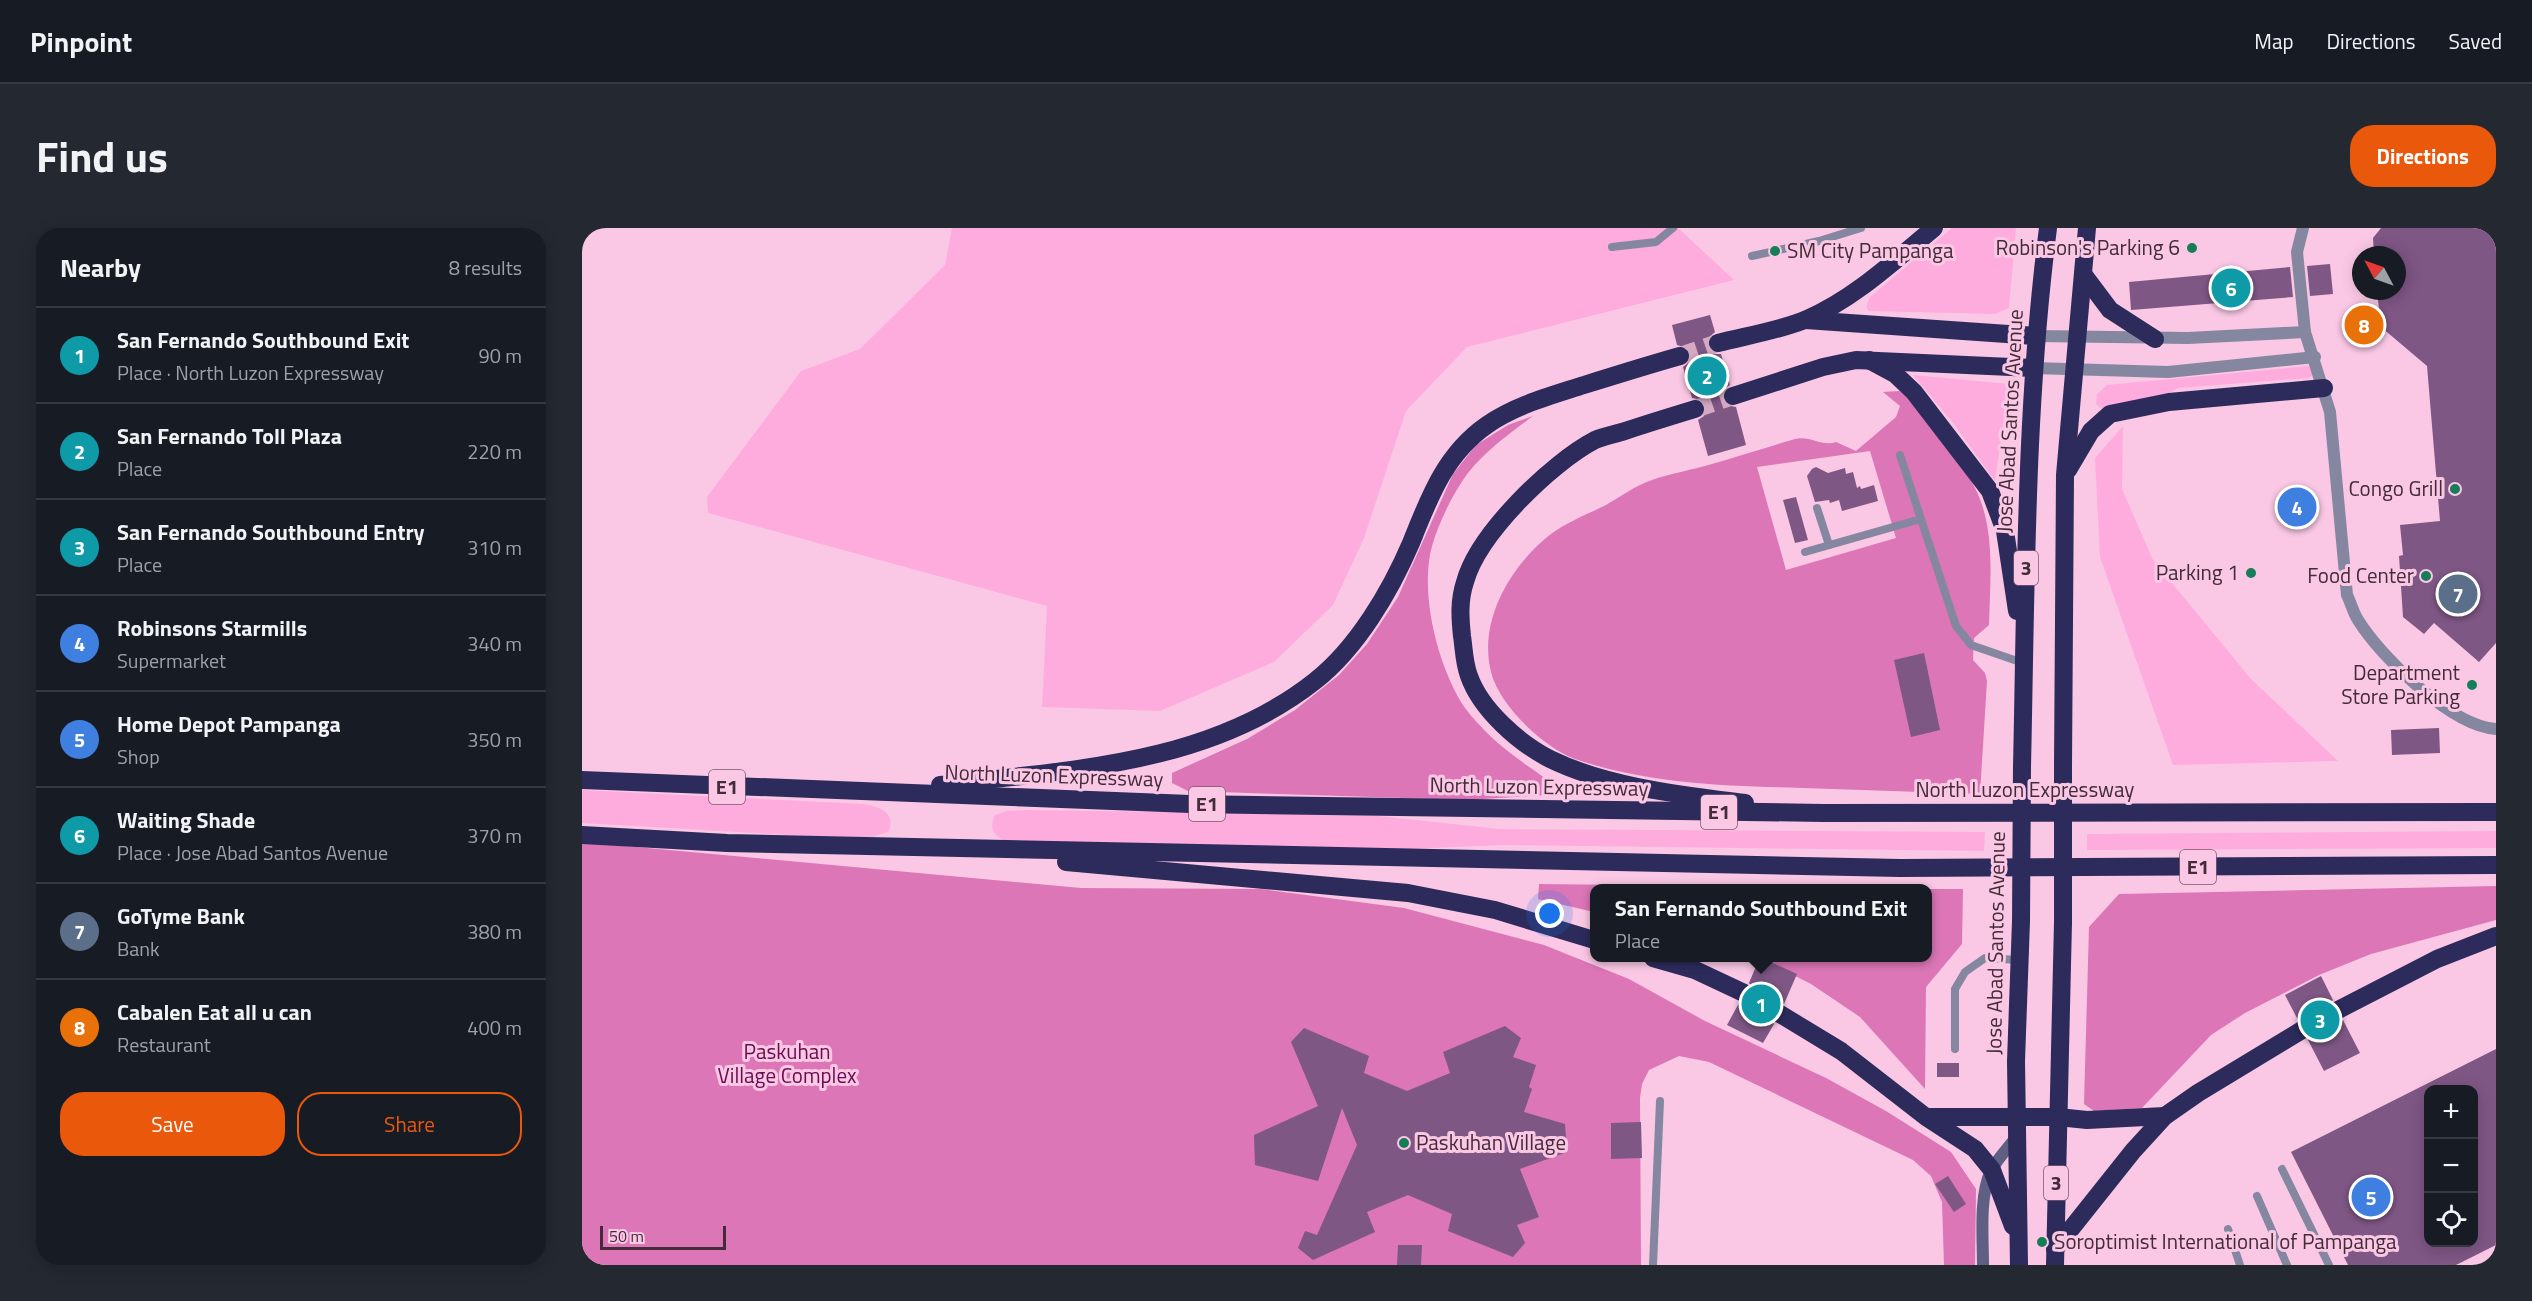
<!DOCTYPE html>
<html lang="en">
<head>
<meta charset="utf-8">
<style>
	:root { --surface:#171b24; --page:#242831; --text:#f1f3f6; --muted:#9ea1a6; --line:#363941; --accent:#ea580c }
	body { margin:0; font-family:"Titillium Web",sans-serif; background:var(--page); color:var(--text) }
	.controls { position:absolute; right:18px; bottom:18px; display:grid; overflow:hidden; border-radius:12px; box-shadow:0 3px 15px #0003 }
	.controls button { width:54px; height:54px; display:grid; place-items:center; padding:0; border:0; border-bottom:2px solid var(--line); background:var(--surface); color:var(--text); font:30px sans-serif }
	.compass { position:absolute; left:1770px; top:18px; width:54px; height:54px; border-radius:50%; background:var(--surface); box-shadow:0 3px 15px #0003; rotate:311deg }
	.scale { position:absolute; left:18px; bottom:15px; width:126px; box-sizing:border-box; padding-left:6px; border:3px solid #432b39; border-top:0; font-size:16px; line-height:21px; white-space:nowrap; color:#432b39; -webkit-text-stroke:4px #fac8e5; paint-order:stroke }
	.you { position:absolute; left:968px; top:686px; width:21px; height:21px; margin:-15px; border:4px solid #fff; border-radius:50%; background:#1a73e8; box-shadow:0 0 0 9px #1a73e833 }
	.badge { display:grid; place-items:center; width:39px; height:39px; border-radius:50%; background:var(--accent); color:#fff; font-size:20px; font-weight:700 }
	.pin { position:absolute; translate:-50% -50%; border:3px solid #fff; box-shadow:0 2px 6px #0006 }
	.popup { position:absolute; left:1008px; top:656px; width:342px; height:78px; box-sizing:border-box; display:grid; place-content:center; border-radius:12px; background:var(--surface); filter:drop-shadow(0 2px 4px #0005); font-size:20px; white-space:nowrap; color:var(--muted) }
	.popup b { font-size:22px; color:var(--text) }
	.popup::after { content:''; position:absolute; left:50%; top:100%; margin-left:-12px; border:12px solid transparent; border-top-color:var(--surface) }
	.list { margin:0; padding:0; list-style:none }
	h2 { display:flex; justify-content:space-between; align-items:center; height:78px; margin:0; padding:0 24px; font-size:26px }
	h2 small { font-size:20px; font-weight:400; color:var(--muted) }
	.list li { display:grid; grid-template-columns:39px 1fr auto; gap:18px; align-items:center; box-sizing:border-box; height:96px; padding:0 24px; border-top:2px solid var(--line) }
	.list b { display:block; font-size:22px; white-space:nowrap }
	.list p { margin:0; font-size:20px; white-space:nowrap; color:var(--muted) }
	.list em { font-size:20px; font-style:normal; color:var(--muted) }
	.actions { display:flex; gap:12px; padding:18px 24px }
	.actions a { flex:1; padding:14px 0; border:2px solid var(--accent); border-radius:24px; text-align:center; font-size:21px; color:var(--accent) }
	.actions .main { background:var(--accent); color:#fff }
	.icon { flex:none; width:33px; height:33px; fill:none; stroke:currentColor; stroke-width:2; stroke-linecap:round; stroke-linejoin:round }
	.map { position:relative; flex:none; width:1914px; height:1037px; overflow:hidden; border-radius:24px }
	header { display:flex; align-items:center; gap:36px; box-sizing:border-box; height:84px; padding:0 30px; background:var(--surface); border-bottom:2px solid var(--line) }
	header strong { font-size:28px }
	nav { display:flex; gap:33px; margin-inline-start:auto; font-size:21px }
	.intro { display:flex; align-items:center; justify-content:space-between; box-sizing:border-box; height:144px; padding:0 36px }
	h1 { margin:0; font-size:42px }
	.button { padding:15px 27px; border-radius:24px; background:var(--accent); color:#fff; font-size:21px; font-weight:700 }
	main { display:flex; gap:36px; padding:0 36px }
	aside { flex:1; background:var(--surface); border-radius:24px; box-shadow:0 3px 15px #0003 }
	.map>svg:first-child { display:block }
</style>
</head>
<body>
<header>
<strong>Pinpoint</strong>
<nav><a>Map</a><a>Directions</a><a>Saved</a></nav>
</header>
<div class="intro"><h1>Find us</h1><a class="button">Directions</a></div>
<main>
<aside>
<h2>Nearby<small>8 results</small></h2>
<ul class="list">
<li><span class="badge" style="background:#0f9aa8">1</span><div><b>San Fernando Southbound Exit</b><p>Place · North Luzon Expressway</p></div><em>90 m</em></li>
<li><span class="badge" style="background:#0f9aa8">2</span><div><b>San Fernando Toll Plaza</b><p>Place</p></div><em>220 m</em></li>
<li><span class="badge" style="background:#0f9aa8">3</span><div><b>San Fernando Southbound Entry</b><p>Place</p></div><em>310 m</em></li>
<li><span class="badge" style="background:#3f7fe0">4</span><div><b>Robinsons Starmills</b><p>Supermarket</p></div><em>340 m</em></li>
<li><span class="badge" style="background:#3f7fe0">5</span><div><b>Home Depot Pampanga</b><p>Shop</p></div><em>350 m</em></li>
<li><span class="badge" style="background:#0f9aa8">6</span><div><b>Waiting Shade</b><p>Place · Jose Abad Santos Avenue</p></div><em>370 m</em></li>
<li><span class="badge" style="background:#5c6f8a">7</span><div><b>GoTyme Bank</b><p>Bank</p></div><em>380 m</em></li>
<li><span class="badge" style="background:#e8710a">8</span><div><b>Cabalen Eat all u can</b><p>Restaurant</p></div><em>400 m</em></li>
</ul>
<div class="actions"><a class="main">Save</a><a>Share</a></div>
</aside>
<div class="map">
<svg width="1914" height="1037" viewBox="0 0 1914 1037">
	<rect width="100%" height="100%" fill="#fac8e5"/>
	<g fill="#feacde">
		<polygon points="370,0 1096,0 1152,52 885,119 824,183 782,310 751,377 692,434 578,483 460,479 465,378 126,285 125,269 219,143 278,121 363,37"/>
		<polygon points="1370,0 1434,0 1427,80 1413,86 1287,83 1284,79 1288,69"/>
		<path d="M 1726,138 L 1730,140 L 1730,148 L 1726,150 L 1596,160 C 1574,175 1544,170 1520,181 L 1514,176 L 1515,166 L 1525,157 Z"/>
		<polygon points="1331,147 1427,156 1413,253 1371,195"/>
		<polygon points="1541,198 1540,261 1571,332 1669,451 1756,533 1591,537 1518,329 1513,230"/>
		<path d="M 0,562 L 282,576 C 298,579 315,585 306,604 L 290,609 L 224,608 L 0,595 Z"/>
		<path d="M 445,582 L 752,586 L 797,588 L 917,601 L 1403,604 L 1402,623 L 920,617 L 783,623 L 424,613 C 411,608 407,600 413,587 L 425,583 Z"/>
		<polygon points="1914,603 1914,620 1505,622 1505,606"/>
	</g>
	<g fill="#dc76b7" fill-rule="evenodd">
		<path d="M 1317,163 L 1326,166 C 1349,196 1376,226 1393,260 C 1414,301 1408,352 1407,397 L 1392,410 L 1391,432 L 1403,445 L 1405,453 L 1398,566 C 1339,564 1280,562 1221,560 C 1145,558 1066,556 993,531 C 961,519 917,477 909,444 C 896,392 929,337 969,306 C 985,294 1006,286 1024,277 C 1038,269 1054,257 1070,252 C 1089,245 1111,242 1130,236 C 1158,228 1186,219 1213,211 C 1228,207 1239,219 1254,214 L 1274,223 L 1314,189 L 1318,178 L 1301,164 ZM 1288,223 L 1314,310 L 1204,342 L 1175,239 Z"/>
		<path d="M 951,188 C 928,205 904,222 886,245 C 871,265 857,294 850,318 C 837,365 856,440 883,480 C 898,500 918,518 939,533 C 950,542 961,547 971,558 L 966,567 L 885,572 L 606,563 L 590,555 L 590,545 L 665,511 L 713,482 L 757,447 L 785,416 L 816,369 L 871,246 L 894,217 L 926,197 Z"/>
		<polygon points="0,614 499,660 679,661 822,680 962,717 1047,751 1123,793 1244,850 1304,883 1369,924 1394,961 1393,1037 1362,1037 1360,974 1349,948 1331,932 1127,834 1097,828 1067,842 1060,856 1058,870 1059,1037 0,1037"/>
		<polygon points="957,656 1305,660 1012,660 1012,684 956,671"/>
		<polygon points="1914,658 1914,692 1789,726 1737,747 1663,785 1629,807 1560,880 1512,883 1502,876 1507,699 1537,666"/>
		<polygon points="1346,661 1381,661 1380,716 1344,759 1343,861 1278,789 1229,756 1178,730 1346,730"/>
	</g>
	<g fill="#7f5785" fill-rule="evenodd">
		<polygon points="1799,0 1914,0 1914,415 1897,434 1852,395 1842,406 1821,389 1817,328 1821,327 1818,297 1858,293 1845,138 1799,99 1795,63 1815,63 1815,27 1792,27 1791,10"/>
		<polygon points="1748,36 1751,66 1728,68 1725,38"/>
		<polygon points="1708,39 1711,69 1549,82 1547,54"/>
		<polygon points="1128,87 1133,104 1125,111 1125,118 1132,126 1139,126 1148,157 1142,161 1140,171 1144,177 1154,179 1164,217 1126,228 1116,192 1122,188 1124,178 1120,172 1110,170 1101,139 1106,135 1109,126 1105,120 1095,117 1090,97"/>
		<polygon points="1234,239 1246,245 1263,240 1264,246 1271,244 1275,260 1278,258 1279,261 1292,257 1296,273 1260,283 1257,272 1248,275 1247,272 1233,274 1225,248 1230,241"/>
		<polygon points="1214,269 1226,312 1213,315 1201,272"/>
		<polygon points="1342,425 1358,502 1329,509 1312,432"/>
		<polygon points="1857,500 1858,525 1810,527 1809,502"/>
		<polygon points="1178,729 1215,746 1202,776 1193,776 1188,781 1188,791 1192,796 1181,815 1145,797 1157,775 1164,776 1172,770 1173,763 1167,755"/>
		<polygon points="1739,748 1751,772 1745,781 1746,788 1755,793 1761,792 1778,825 1742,843 1726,812 1730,807 1730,797 1725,792 1716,792 1703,767"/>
		<polygon points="923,798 939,810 931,829 954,837 947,859 950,861 942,884 983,896 985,924 938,941 957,989 935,997 943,1015 931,1029 866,1003 870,986 826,967 785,984 793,1004 731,1032 716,1020 723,1003 735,1007 775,917 760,880 736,953 673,937 672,907 736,878 709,814 722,800 787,828 782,845 825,863 868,845 861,824"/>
		<path d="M 1914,821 L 1914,1017 L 1874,1037 L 1766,1037 L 1709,924 ZM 1846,861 L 1892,861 L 1892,1014 L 1846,1014 Z"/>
		<rect x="1355" y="835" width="22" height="14"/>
		<polygon points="1059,894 1060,930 1029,931 1029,895"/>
		<polygon points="1366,948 1384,976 1372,984 1353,956"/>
		<polygon points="816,1017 840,1017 839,1037 815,1037"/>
	</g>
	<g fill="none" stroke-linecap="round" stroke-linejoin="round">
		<g stroke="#d5a9c3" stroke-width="18" stroke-dasharray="18 9" stroke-linecap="butt">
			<polyline points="1098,128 1136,115"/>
			<polyline points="1113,181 1151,168"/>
			<polyline points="1162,765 1198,786"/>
			<polyline points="1720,802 1756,782"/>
		</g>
		<g stroke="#8587a0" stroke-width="8">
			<polyline points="1030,19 1074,14 1091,0"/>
			<polyline points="1170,28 1237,13 1279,0"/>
			<polyline points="1318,227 1374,398 1389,417 1441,435"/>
			<polyline points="1235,280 1247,317"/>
			<polyline points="1223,324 1339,291"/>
			<polyline points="1373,821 1373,761 1383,744 1403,730 1436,732"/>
			<polyline points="1700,941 1747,1037"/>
			<polyline points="1675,968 1705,1037"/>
			<polyline points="1646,1001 1658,1037"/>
			<polyline points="1071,1037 1078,873"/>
		</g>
		<g stroke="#8587a0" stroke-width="12">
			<path d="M 1721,0 L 1715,24 L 1723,104 L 1748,184 L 1765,367 C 1769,375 1771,384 1776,392 C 1799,429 1869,498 1914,501"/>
			<polyline points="1454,108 1606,110 1723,104"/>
			<polyline points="1451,140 1586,144 1733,129"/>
		</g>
		<path stroke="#5e5f83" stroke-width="12" d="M 1401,1037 C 1401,1010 1397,967 1409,943 C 1415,931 1427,919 1435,908"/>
		<g stroke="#2d2b5c" stroke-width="18">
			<polyline points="1501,46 1528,82 1573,111"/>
			<polyline points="1224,92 1454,108"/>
			<path d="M 1136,115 C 1163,108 1200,102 1225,91 C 1273,70 1312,33 1352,0"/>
			<polyline points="1287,132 1313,146 1332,164 1408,263 1423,303 1435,383"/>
			<polyline points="1151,168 1241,139 1274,132 1451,140"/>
			<path d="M 1113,181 C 1090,188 1067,195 1043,203 C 1034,206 1022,208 1013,212 C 969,235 896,306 883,354 C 877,372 878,389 880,408 C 882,421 882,435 887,448 C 899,482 937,515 968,531 C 1025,559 1100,567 1163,575"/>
			<polyline points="1486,242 1509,203 1528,186 1587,174 1742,160"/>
			<path d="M 1440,539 C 1444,359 1443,179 1466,0"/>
			<polyline points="1481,539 1483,247 1505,0"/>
			<polyline points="0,552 608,576 1242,585 1914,584"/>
			<path d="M 358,557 C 486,542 627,537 733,453 C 775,420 808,364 829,315 C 847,270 863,226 905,197 C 934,177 968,168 1002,157 C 1034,147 1066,137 1098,128"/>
			<polyline points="0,607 145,615 1318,640 1914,637"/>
			<polyline points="484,634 826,665 913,682 1012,712"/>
			<polyline points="1071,730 1113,742 1162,765"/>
			<polyline points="1756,782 1855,731 1914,708"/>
			<polyline points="1198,786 1259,823 1344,889 1393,921 1410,942 1431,998"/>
			<polyline points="1345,889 1476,889 1505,892 1583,888"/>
			<polyline points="1473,1021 1551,923 1583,888 1616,865 1720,802"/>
			<polyline points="1437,1037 1434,833 1439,693"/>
			<polyline points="1473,1037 1481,694"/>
		</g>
		<g stroke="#2d2b5c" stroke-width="18">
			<polyline points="1439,693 1440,539"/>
			<polyline points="1481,694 1481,539"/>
		</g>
	</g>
	<g fill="#157d58" stroke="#fac8e5" stroke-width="2">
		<circle cx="1610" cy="20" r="6"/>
		<circle cx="1193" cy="23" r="6"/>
		<circle cx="1873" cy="261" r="6"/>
		<circle cx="1669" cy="345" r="6"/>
		<circle cx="1844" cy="348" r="6"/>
		<circle cx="1890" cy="457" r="6"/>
		<circle cx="822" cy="915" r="6"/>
		<circle cx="1460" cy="1014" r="6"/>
	</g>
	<g text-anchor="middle" stroke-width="6" stroke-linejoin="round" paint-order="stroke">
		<g fill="#fac8e5" stroke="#7a5a6d" stroke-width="1.5">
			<rect x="1432" y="323" width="24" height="34" rx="4.5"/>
			<rect x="127" y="542" width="36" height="34" rx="4.5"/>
			<rect x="607" y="559" width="36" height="34" rx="4.5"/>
			<rect x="1119" y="567" width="36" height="34" rx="4.5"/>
			<rect x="1598" y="622" width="36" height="34" rx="4.5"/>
			<rect x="1462" y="938" width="24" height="34" rx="4.5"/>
		</g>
		<g font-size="20" font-weight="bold" fill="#432b39">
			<text x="1444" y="347">3</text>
			<text x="145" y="566">E1</text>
			<text x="625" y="583">E1</text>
			<text x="1137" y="591">E1</text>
			<text x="1616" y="646">E1</text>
			<text x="1474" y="962">3</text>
		</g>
		<g font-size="21" fill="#432b39" stroke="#fac8e5" text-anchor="end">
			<text x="1598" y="27">Robinson's Parking 6</text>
			<text x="1205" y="30" text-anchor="start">SM City Pampanga</text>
			<text x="1861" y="268">Congo Grill</text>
			<text x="1657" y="352">Parking 1</text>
			<text x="1832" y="355">Food Center</text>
			<text x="1878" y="452">Department<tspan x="1878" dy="24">Store Parking</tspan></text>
			<text x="834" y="922" text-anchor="start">Paskuhan Village</text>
			<text x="1472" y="1021" text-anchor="start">Soroptimist International of Pampanga</text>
		</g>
		<g font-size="21" fill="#432b39" stroke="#fac8e5">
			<text transform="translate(1428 193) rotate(-87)" y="7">Jose Abad Santos Avenue</text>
			<text transform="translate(472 548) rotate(2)" y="7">North Luzon Expressway</text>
			<text transform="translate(957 559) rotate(1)" y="7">North Luzon Expressway</text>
			<text x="1443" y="569">North Luzon Expressway</text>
			<text transform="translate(1414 715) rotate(-89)" y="7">Jose Abad Santos Avenue</text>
		</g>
		<g font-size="21" fill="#690b4f" stroke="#fac8e5">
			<text x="205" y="831">Paskuhan<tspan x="205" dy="24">Village Complex</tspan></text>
		</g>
	</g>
</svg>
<div class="controls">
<button>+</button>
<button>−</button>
<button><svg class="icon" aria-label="locate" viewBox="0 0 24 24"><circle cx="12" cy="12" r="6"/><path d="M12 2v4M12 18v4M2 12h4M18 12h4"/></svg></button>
</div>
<svg class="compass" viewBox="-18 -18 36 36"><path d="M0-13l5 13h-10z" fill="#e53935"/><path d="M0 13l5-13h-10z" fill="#9ea1a6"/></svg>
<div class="scale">50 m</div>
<div class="you"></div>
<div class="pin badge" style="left:1179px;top:776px;background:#0f9aa8">1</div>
<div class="popup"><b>San Fernando Southbound Exit</b>Place</div>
<div class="pin badge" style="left:1125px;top:148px;background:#0f9aa8">2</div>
<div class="pin badge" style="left:1738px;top:792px;background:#0f9aa8">3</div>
<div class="pin badge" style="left:1715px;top:279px;background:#3f7fe0">4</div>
<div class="pin badge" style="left:1789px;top:969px;background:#3f7fe0">5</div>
<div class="pin badge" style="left:1649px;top:60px;background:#0f9aa8">6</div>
<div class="pin badge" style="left:1876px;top:366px;background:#5c6f8a">7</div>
<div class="pin badge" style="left:1782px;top:97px;background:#e8710a">8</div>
</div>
</main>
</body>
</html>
